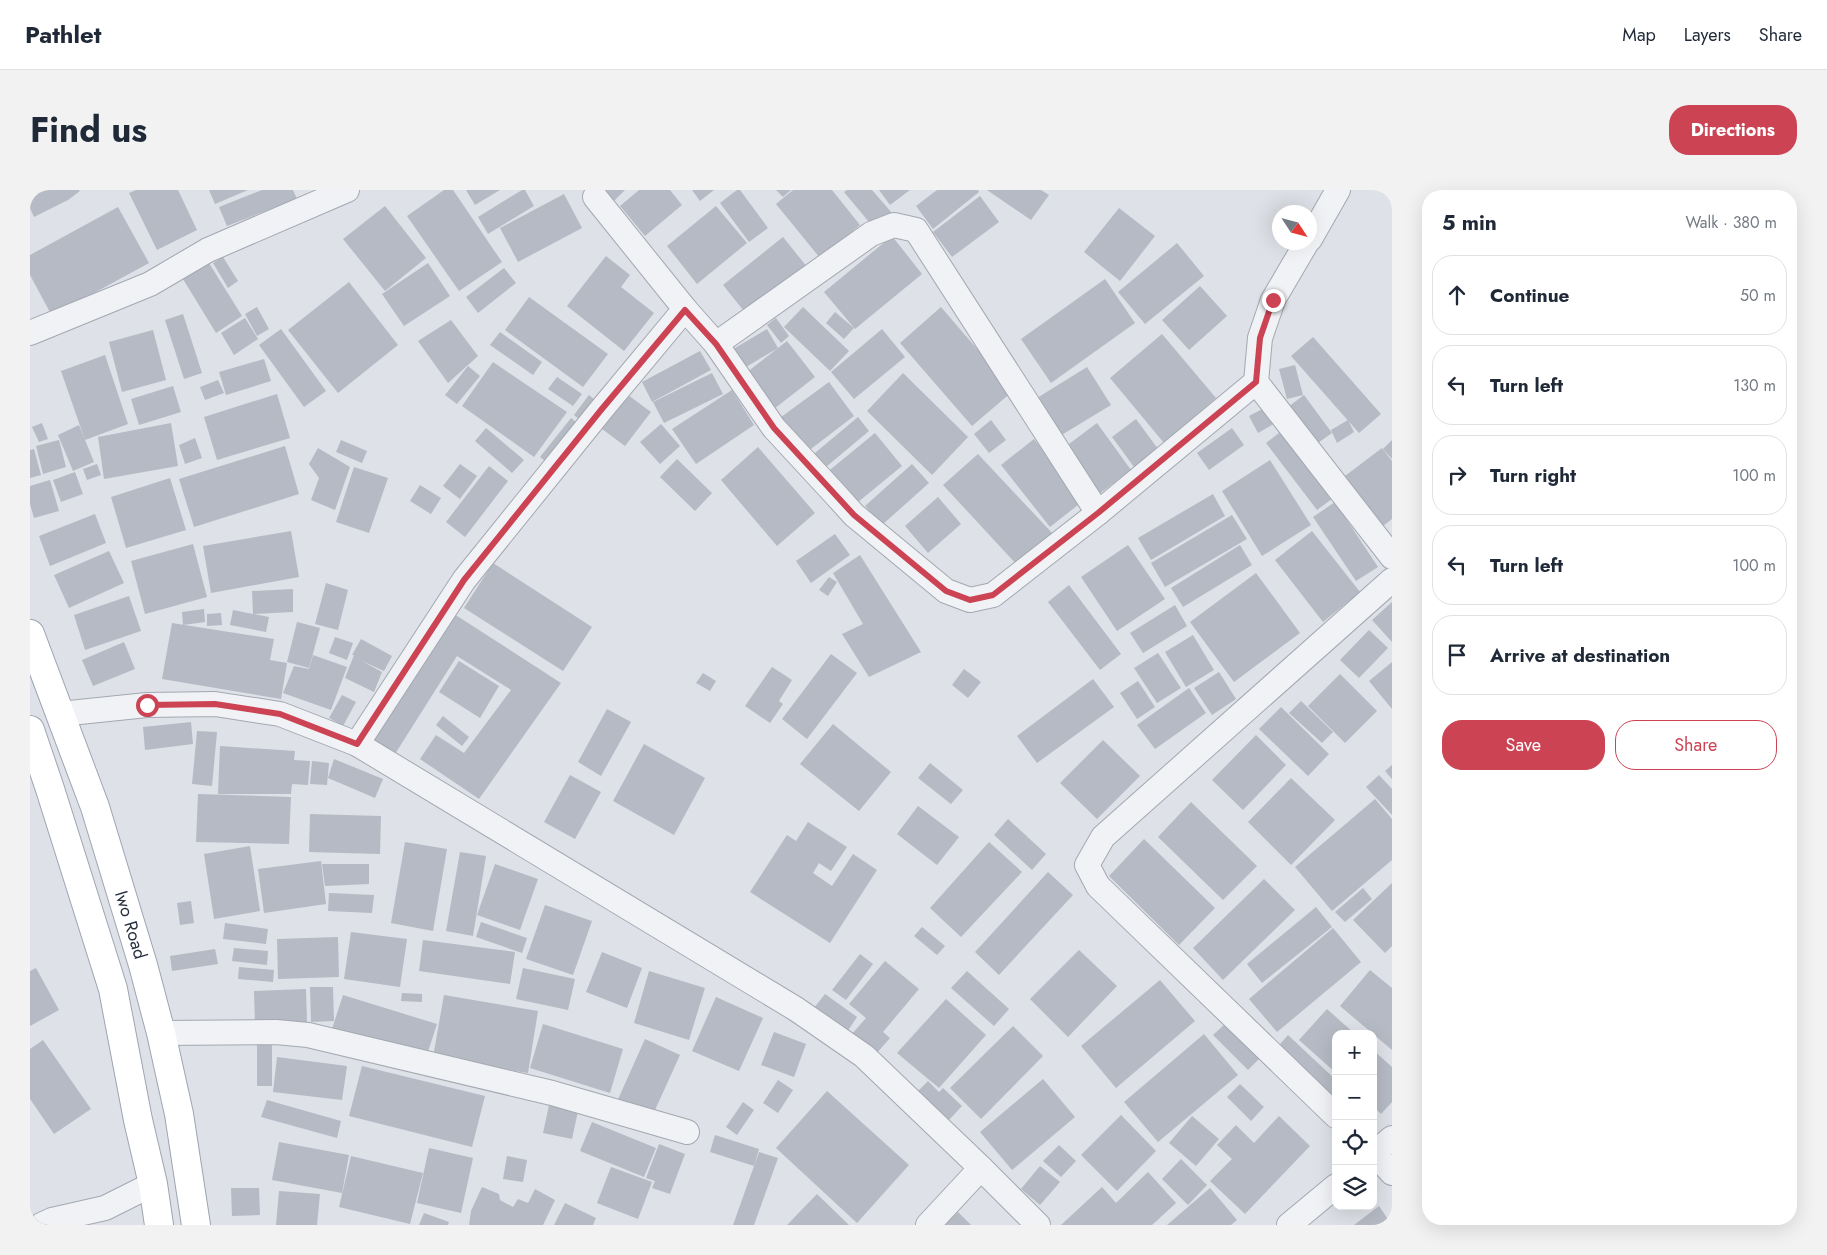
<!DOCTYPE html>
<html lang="en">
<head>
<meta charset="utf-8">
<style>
	:root { --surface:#fff; --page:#f2f2f3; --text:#1f2937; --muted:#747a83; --line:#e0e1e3; --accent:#cc4354 }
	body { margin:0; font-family:Jost,sans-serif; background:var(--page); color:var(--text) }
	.controls { position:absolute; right:15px; bottom:15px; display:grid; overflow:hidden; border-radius:10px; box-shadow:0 5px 20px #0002 }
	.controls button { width:45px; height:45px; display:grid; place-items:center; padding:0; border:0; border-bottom:1px solid var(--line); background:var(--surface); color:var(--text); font:25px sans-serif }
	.compass { position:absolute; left:1242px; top:15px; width:45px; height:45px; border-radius:50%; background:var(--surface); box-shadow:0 5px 20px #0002; rotate:126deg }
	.stop { position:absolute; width:15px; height:15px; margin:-11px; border:4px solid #cc4354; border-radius:50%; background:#fff }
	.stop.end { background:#cc4354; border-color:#fff; box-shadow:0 1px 5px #0008 }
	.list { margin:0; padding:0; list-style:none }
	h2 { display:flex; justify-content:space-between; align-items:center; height:65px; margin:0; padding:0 20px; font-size:21px }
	h2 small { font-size:16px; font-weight:400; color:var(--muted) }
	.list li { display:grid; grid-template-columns:32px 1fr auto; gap:15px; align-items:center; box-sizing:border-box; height:80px; margin:0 10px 10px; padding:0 10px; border:1px solid var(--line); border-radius:20px }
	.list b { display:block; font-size:19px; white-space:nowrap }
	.list em { font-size:16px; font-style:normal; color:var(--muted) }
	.actions { display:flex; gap:10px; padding:15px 20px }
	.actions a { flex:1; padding:11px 0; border:1px solid var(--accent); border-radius:20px; text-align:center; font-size:18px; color:var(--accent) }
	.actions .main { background:var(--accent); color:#fff }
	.icon { flex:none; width:28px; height:28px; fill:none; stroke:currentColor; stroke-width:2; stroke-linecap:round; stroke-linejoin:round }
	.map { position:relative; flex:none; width:1362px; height:1035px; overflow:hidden; border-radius:20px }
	header { display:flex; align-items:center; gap:30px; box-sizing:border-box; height:70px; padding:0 25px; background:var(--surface); border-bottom:1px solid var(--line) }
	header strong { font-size:24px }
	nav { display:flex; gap:28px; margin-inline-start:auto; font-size:18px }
	.intro { display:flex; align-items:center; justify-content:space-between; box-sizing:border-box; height:120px; padding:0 30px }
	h1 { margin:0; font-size:35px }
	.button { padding:12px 22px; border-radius:20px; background:var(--accent); color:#fff; font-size:18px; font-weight:700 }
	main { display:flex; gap:30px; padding:0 30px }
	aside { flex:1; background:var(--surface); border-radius:20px; box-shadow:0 5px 20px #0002 }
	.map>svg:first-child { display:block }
</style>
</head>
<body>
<header>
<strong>Pathlet</strong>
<nav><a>Map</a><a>Layers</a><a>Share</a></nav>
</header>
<div class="intro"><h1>Find us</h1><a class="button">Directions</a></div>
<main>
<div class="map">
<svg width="1362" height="1035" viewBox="0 0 1362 1035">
	<rect width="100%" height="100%" fill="#dee1e7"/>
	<g fill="#b5bac4">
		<polygon points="0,0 49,0 50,1 38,10 4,27 0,18"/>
		<polygon points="106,0 148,0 167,40 127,60 99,3"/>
		<polygon points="179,0 218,0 185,14"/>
		<polygon points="232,0 263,0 267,9 197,36 189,17"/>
		<polygon points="414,0 423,0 472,72 429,101 377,26"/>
		<polygon points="436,0 470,0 445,15"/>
		<polygon points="492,0 495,0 504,16 458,44 448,27"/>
		<polygon points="570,0 595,0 582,13"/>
		<polygon points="609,0 640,0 652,15 615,46 590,16"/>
		<polygon points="662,0 684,0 670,11"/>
		<polygon points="707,0 710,0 738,38 719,52 690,13"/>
		<polygon points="746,0 761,0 753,7"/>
		<polygon points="763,0 802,0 830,35 790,68 746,14"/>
		<polygon points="817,0 842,0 862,23 844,38 814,2"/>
		<polygon points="849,0 880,0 860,15"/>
		<polygon points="907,0 948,0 949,2 903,39 886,16"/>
		<polygon points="957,0 1011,0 1019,5 1001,30"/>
		<polygon points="534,4 552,38 488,72 470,38"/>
		<polygon points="950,6 969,32 922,67 903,42"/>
		<polygon points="355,16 396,68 355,101 313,49"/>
		<polygon points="686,16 717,53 667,94 637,56"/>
		<polygon points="88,17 119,73 22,126 0,85 0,65"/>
		<polygon points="1089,18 1125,46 1090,91 1054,62"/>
		<polygon points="862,46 892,84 825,139 794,102"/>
		<polygon points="753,47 778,78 718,126 693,95"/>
		<polygon points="1147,53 1174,86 1115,134 1088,102"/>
		<polygon points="576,66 600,85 591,97 624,123 594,161 537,116"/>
		<polygon points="193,67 208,91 198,98 183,73"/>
		<polygon points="179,73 212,126 186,143 153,89"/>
		<polygon points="398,73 420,106 374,136 352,104"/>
		<polygon points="474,78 486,93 448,123 436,107"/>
		<polygon points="1075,89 1105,133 1021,193 991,149"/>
		<polygon points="319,92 368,155 308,203 258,140"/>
		<polygon points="1170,96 1197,126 1159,160 1132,130"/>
		<polygon points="499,107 578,164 553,197 475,140"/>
		<polygon points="227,117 239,139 227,146 215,124"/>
		<polygon points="773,117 819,161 800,181 754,137"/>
		<polygon points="911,117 983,201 942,236 870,153"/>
		<polygon points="805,122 824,138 814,149 796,133"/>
		<polygon points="153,124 172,183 154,189 135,130"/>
		<polygon points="215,128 228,149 204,165 191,143"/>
		<polygon points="746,128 759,146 751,153 737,135"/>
		<polygon points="421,130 448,166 418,193 388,151"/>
		<polygon points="251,139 296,201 274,217 229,155"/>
		<polygon points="737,139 748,158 711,180 700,161"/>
		<polygon points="852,139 875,167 824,209 801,182"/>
		<polygon points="123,140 136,190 92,202 79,152"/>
		<polygon points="470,142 512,172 503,185 460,155"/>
		<polygon points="1132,144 1186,208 1134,253 1080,188"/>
		<polygon points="1283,147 1351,224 1329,243 1261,166"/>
		<polygon points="757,151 785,187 740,222 712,186"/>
		<polygon points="670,161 681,180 622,212 612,192"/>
		<polygon points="75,165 98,234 55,250 31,181"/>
		<polygon points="234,169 241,191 196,205 189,182"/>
		<polygon points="463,172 537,222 504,267 432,216"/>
		<polygon points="1265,175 1273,205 1257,209 1249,179"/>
		<polygon points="438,176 450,186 427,214 415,205"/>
		<polygon points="1057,177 1081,215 1030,246 1007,208"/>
		<polygon points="682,183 693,204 634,233 623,212"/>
		<polygon points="873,183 938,247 902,285 837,221"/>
		<polygon points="527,187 552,204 543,216 518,199"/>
		<polygon points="188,190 194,203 175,210 170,197"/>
		<polygon points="799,192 824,226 773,265 747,230"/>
		<polygon points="143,196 151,222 109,235 101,209"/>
		<polygon points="702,200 724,235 666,274 642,239"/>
		<polygon points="594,202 621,222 595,256 568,236"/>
		<polygon points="247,204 260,248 187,270 174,227"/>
		<polygon points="559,205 572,216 557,236 544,225"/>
		<polygon points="1274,205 1302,243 1285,255 1258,217"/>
		<polygon points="1238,216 1247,232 1228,243 1219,226"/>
		<polygon points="828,227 839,241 790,282 779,268"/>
		<polygon points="541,228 553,237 522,276 510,267"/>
		<polygon points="1106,229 1131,263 1107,281 1082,247"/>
		<polygon points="961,230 976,250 959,263 944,244"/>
		<polygon points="1318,230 1324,242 1307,253 1301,240"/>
		<polygon points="12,233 18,249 9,252 2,237"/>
		<polygon points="141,233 148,276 74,289 68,247"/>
		<polygon points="1067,233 1101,280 1065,307 1031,260"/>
		<polygon points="631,234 650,256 630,274 610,252"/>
		<polygon points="49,235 64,272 43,281 28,245"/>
		<polygon points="456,238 494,270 482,283 445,251"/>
		<polygon points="1202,238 1214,255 1179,280 1167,263"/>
		<polygon points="1254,239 1306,306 1287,320 1236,253"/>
		<polygon points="845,243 872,276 822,317 795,284"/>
		<polygon points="165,248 172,268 155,274 149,255"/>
		<polygon points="1004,249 1053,311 1020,337 971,275"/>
		<polygon points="29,250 36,277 13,284 6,256"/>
		<polygon points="311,250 337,261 332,273 306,262"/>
		<polygon points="1362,250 1362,269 1353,259"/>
		<polygon points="255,256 269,304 164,337 149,289"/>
		<polygon points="728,257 785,323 747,356 691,290"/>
		<polygon points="288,258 320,277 305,320 281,310 289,288 279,274"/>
		<polygon points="1352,258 1362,271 1362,329 1353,336 1315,286"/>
		<polygon points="4,259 11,285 0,288 0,260"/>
		<polygon points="948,264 1024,345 989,377 913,295"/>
		<polygon points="647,269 682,303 665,321 630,287"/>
		<polygon points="1240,270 1281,335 1232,366 1192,301"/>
		<polygon points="67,274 71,285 57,290 53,279"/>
		<polygon points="430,274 447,286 430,309 413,296"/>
		<polygon points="882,274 899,293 852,335 835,316"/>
		<polygon points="459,276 478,291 435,347 416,332"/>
		<polygon points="324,277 358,288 339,343 306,332"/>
		<polygon points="45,282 53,304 31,312 23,290"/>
		<polygon points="140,288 156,340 96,358 81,307"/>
		<polygon points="20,290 29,321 4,328 0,314 0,296"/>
		<polygon points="390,295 411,308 401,324 380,311"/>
		<polygon points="1183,304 1195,326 1121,370 1108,348"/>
		<polygon points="908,307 931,334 898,363 875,336"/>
		<polygon points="1305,312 1348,377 1326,391 1283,327"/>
		<polygon points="65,324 76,353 20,376 9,346"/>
		<polygon points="1202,325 1217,349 1135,397 1121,373"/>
		<polygon points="261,341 269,387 181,403 173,356"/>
		<polygon points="1282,341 1330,402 1293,432 1245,370"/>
		<polygon points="805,344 820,365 781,393 766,371"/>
		<polygon points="163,354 177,407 115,424 101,371"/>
		<polygon points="1098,355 1135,409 1087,441 1051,387"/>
		<polygon points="1210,355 1222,375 1153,417 1141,398"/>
		<polygon points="79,361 94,393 39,418 24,385"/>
		<polygon points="830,365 891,462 839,487 812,444 833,434 803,383"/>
		<polygon points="463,373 562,437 533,481 434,418"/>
		<polygon points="1226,383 1270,443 1204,492 1160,432"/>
		<polygon points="799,387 807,392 798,406 789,400"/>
		<polygon points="296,393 318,400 308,440 285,434"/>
		<polygon points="1039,395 1091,464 1070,480 1018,412"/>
		<polygon points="263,399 263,422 224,424 239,427 236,442 200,435 203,420 223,424 222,401"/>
		<polygon points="99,406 111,441 55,460 44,425"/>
		<polygon points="1362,412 1362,452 1342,430"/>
		<polygon points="1145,415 1157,436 1113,463 1100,443"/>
		<polygon points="174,419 175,432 153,435 152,422"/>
		<polygon points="421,422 531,493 449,609 390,569 406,545 434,563 481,500 427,466 365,564 341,549"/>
		<polygon points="191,423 192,435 177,436 177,424"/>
		<polygon points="267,432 290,438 279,478 257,472"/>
		<polygon points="142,433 244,449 240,470 257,473 251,509 132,489"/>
		<polygon points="1339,440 1358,458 1329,488 1310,470"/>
		<polygon points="1163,445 1184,480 1156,497 1135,462"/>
		<polygon points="305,447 323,453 317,470 299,463"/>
		<polygon points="331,449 362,466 354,481 332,471 352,482 344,502 315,488 324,465 322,465"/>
		<polygon points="94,452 105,479 63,496 52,470"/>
		<polygon points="1128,463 1151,498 1127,513 1104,478"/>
		<polygon points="801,464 827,483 777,549 752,529"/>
		<polygon points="283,465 317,477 301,520 253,503 264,476 279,479"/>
		<polygon points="429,471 469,496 450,528 409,502"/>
		<polygon points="1362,472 1362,519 1339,491"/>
		<polygon points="742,477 762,490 749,511 753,514 740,533 715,516"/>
		<polygon points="934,479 951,492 938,508 922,495"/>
		<polygon points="1189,482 1206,509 1182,525 1164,498"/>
		<polygon points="673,483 686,491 680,501 666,493"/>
		<polygon points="1310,484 1347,521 1315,553 1278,516"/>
		<polygon points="1063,489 1084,517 1007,573 987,546"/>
		<polygon points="1108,491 1125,517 1107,529 1090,503"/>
		<polygon points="1159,498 1176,523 1125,559 1107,535"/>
		<polygon points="312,505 326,512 313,536 299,528"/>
		<polygon points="1271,511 1303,542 1292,553 1259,523"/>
		<polygon points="1251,517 1299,564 1278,586 1229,539"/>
		<polygon points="577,519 601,532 571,586 548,572"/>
		<polygon points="413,526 439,547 432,556 406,535"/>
		<polygon points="161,532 163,554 115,560 113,537"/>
		<polygon points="803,534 861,582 829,621 770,574"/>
		<polygon points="167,541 187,542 182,596 162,594"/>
		<polygon points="1226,545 1256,575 1213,620 1182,590"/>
		<polygon points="1073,550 1110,586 1067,629 1030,593"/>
		<polygon points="614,554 675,588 644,645 583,611"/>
		<polygon points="190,556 265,561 264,570 280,571 278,595 262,594 261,604 188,604"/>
		<polygon points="304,569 353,589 345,608 298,588"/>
		<polygon points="282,571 299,573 297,595 280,594"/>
		<polygon points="900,573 933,600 921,614 888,588"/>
		<polygon points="1362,575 1362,589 1355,581"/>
		<polygon points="540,585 571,602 545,649 514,632"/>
		<polygon points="1349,585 1362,599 1362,625 1336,597"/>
		<polygon points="1261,588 1305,630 1261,675 1218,632"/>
		<polygon points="168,604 261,607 259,654 166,652"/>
		<polygon points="1345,609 1362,629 1362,670 1302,721 1265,677"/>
		<polygon points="1161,612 1227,676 1193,710 1128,647"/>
		<polygon points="888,616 929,647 907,675 867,644"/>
		<polygon points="280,624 351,626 350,664 279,662"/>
		<polygon points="978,629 1016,664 1002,680 964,645"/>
		<polygon points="778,632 817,657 801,681 789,673 783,683 802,696 823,664 847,680 800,753 720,702 757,645 766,651"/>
		<polygon points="1114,649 1185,718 1149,755 1079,686"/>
		<polygon points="375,652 417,659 403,741 361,733"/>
		<polygon points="959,652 992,682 931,747 900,718"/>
		<polygon points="220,656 230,721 184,729 174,664"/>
		<polygon points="430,662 456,666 443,746 416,741"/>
		<polygon points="291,671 296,714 234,723 228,679"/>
		<polygon points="292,674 339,674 339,694 295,696"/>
		<polygon points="465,674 508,689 490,740 447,725"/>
		<polygon points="1018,682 1043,705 969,785 945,762"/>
		<polygon points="1234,689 1265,720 1193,790 1163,758"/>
		<polygon points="1362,693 1362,756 1355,763 1323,730"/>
		<polygon points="1333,698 1342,709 1315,732 1305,722"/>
		<polygon points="299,703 344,705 342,723 298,721"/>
		<polygon points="161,711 164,733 150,735 147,713"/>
		<polygon points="515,715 562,731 543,785 496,769"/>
		<polygon points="1286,717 1302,737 1232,793 1217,774"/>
		<polygon points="451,732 497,748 492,763 446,747"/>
		<polygon points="195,733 238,739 236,754 193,749"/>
		<polygon points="892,737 915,756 907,765 884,746"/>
		<polygon points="1303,738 1331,772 1247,842 1219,809"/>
		<polygon points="321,742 377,749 370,797 314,789"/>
		<polygon points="308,747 309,787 248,789 247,749"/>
		<polygon points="393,750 485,762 480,794 389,781"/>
		<polygon points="204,758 238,761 237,775 202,771"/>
		<polygon points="185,759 188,774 142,781 140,766"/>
		<polygon points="1049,760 1087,796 1038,847 1000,809"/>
		<polygon points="572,762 612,778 597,818 556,802"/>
		<polygon points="830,764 843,774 816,810 802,800"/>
		<polygon points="855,771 889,799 853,842 860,848 846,864 822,844 836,828 819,814"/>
		<polygon points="209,777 244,780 243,792 208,789"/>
		<polygon points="6,778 29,820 0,836 0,781"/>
		<polygon points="493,778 545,789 538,820 486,809"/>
		<polygon points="1340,780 1362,798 1362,860 1310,816"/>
		<polygon points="619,781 675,798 659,850 604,833"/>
		<polygon points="937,781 979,819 964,836 921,798"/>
		<polygon points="1130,790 1165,831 1086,898 1051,856"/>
		<polygon points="280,797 303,797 304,831 281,832"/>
		<polygon points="276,799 277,832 225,834 224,801"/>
		<polygon points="372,803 392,804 392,812 371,811"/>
		<polygon points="795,804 827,827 817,842 784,818"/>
		<polygon points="313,805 407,834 395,871 301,842"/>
		<polygon points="414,805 508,821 498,883 403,867"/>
		<polygon points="686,807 733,828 709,881 662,861"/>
		<polygon points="916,809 956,845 909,898 867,863"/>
		<polygon points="1297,819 1325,844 1306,844 1306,883 1269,850"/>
		<polygon points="1196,833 1231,867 1218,880 1183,845"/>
		<polygon points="513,834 593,859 580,903 500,878"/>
		<polygon points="983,836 1013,866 951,929 920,898"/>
		<polygon points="744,842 776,854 764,887 731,875"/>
		<polygon points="1174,844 1208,885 1128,952 1094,912"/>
		<polygon points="1258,845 1306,890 1306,916 1246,859"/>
		<polygon points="615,849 650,865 620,931 585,916"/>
		<polygon points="13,850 61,919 24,944 0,909 0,859"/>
		<rect x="227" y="854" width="15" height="42"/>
		<polygon points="1343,860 1362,877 1362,912 1351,924 1343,916"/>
		<polygon points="247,867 317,876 312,910 243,902"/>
		<polygon points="332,876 455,906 442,957 319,926"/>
		<polygon points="1013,889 1045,927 982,980 950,942"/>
		<polygon points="748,890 763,900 748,923 733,913"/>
		<polygon points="898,891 909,902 913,898 932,916 918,931 888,901"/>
		<polygon points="1210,894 1234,917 1221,931 1197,907"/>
		<polygon points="797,901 879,975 827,1033 746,958"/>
		<polygon points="237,910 311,931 307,948 231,927"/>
		<polygon points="713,912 724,920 707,945 696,937"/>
		<polygon points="519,915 548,921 542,949 513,943"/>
		<polygon points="1091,925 1126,961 1087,1001 1051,965"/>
		<polygon points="1162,926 1189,949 1166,976 1139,953"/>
		<polygon points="1249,926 1280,956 1215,1024 1180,991 1202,969 1187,955 1206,935 1224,953"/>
		<polygon points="562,932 626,958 614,987 550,961"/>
		<polygon points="685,945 729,959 724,976 680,962"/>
		<polygon points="249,952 319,965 312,1003 242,990"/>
		<polygon points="629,954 655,964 640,1004 622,998 625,991 616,988"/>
		<polygon points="1029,955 1046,971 1031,987 1013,971"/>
		<polygon points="399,958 443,968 431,1023 387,1013"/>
		<polygon points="729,962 748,968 724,1035 703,1035"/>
		<polygon points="321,966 393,983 380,1034 309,1017"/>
		<polygon points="477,966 497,970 493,992 473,989"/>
		<polygon points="1151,969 1177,995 1158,1015 1132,989"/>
		<polygon points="1010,976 1030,992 1010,1015 991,999"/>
		<polygon points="581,977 622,992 608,1029 567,1013"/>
		<polygon points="1118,982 1146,1013 1122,1035 1031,1035 1072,997 1086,1013"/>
		<polygon points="452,997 469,1004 470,1010 483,1017 488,1009 498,1013 505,999 525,1010 513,1035 439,1035 441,1021"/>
		<polygon points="201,998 229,998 230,1025 202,1026"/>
		<polygon points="1180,998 1207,1030 1201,1035 1137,1035"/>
		<polygon points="249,1001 290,1004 287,1035 246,1035"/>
		<polygon points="787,1004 819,1035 757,1035"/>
		<polygon points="535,1013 566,1028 563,1035 524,1035"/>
		<polygon points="1349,1016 1362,1035 1324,1035"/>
		<polygon points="928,1022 941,1035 914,1035"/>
		<polygon points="394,1023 419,1032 418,1035 389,1035"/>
	</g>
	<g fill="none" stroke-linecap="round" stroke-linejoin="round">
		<defs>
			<g id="minor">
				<polyline points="565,7 655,119 686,154 744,238 805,304 824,325 916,401 940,410 963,405 1068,323 1226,192"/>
				<polyline points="1280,49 1308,0"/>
				<polyline points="1277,52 1243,110 1230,148 1226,192 1362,367"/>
				<polyline points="0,143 120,94 178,60 317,0"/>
				<polyline points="686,154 841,44 864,35 886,40 1068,323"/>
				<polyline points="30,524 117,515 185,514 250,524 327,554 766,819 834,866 951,978 1008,1035"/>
				<polyline points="327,554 434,390 571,220 655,119"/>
				<polyline points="131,843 246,842 278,845 522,903 657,942"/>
				<polyline points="1306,926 1068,696 1057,675 1073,647 1362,390"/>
				<polyline points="1343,962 1362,983"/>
				<polyline points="1343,964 1362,948"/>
				<polyline points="11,1035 22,1030 75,1018 123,994"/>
				<polyline points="898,1035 951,978"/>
				<polyline points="1259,1035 1306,996"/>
			</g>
			<g id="primary">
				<path id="s1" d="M 0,444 L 65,617 L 113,775 L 131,843 L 149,924 L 166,1035"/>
				<polyline points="0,540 20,599 83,799 108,930 123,994 129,1035"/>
			</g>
		</defs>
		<use href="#minor" stroke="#a3a8b1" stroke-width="26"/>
		<use href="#primary" stroke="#9da5b3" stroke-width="30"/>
		<use href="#minor" stroke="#f0f2f6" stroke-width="24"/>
		<use href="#primary" stroke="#fff" stroke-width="28"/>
	</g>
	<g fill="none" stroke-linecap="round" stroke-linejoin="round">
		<polyline stroke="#cc4354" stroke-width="6" points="117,515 185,514 250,524 327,554 434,390 571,220 655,120 686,154 744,238 824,325 916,401 940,410 963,405 1068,323 1226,192 1230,148 1243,110"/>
	</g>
	<g text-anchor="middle" stroke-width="4" stroke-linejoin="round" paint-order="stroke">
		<g font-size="18" fill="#272f3e" stroke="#edf0f5">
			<text dy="6" stroke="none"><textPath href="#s1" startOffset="308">Iwo Road</textPath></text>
		</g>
	</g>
</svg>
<div class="controls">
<button>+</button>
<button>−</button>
<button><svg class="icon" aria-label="locate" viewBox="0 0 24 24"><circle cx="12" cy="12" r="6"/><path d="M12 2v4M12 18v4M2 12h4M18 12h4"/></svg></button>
<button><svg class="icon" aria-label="layers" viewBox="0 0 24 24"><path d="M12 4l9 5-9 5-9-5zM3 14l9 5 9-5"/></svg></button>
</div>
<svg class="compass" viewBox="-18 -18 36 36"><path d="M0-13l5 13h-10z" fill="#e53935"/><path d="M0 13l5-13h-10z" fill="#747a83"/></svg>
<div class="stop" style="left:117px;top:515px"></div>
<div class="stop end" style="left:1243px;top:110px"></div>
</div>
<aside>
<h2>5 min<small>Walk · 380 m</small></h2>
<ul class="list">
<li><svg class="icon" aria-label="ahead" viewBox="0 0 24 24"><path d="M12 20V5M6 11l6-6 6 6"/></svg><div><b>Continue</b></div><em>50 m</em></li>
<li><svg class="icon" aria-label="left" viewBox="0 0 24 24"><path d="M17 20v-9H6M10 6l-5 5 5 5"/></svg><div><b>Turn left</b></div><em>130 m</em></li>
<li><svg class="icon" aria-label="right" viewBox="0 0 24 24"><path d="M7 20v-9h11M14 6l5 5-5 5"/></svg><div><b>Turn right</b></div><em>100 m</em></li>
<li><svg class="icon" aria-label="left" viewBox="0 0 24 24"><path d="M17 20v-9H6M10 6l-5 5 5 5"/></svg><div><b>Turn left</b></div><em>100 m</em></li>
<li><svg class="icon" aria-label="arrive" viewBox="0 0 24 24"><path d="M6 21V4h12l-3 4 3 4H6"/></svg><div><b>Arrive at destination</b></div></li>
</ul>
<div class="actions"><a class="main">Save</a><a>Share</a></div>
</aside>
</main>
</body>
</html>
